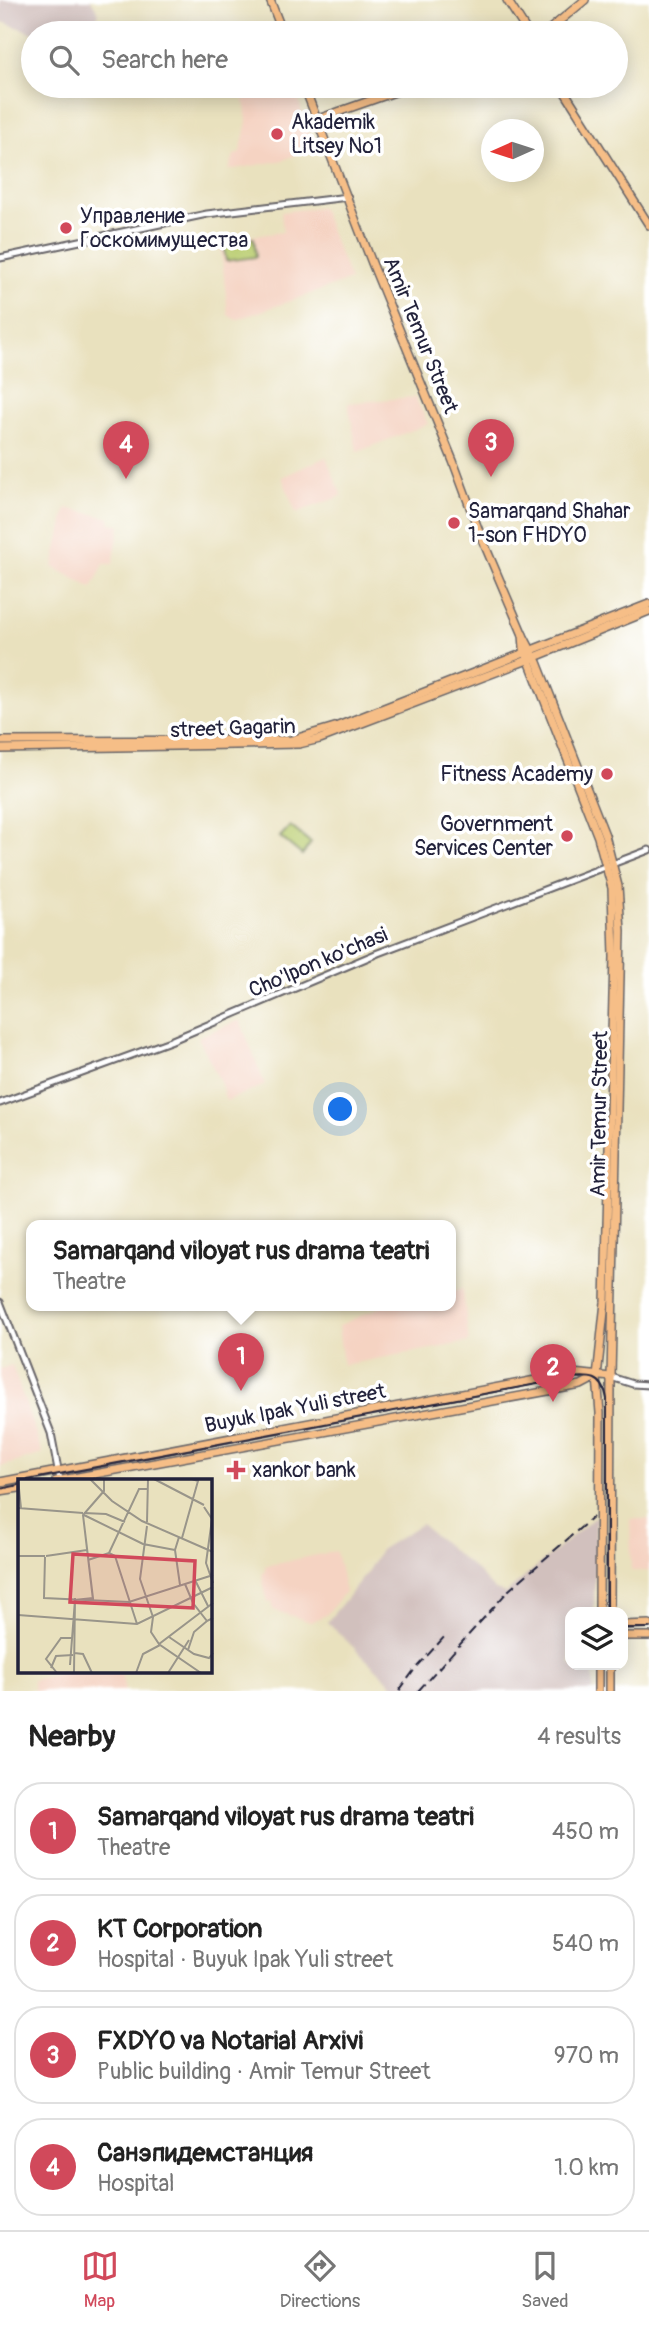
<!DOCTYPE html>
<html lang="en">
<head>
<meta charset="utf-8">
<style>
	:root { --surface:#fff; --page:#f2f2f2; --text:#222; --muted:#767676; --line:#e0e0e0; --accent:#d1495b }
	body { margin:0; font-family:Pangolin,sans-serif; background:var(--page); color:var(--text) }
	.controls { position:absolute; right:21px; bottom:21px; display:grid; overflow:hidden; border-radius:14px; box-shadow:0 4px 18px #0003 }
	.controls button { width:63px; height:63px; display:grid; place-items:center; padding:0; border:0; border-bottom:2px solid var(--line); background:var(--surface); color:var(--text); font:35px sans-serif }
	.compass { position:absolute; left:481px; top:119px; width:63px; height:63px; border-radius:50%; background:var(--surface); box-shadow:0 4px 18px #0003; rotate:267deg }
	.you { position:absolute; left:341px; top:1110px; width:24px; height:24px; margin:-18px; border:5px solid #fff; border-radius:50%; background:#1a73e8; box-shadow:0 0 0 10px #1a73e833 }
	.badge { display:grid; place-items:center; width:46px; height:46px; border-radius:50%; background:var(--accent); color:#fff; font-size:23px; font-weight:700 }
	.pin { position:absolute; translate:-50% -58px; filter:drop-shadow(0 2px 4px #0008) }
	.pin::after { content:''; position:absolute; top:37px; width:24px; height:21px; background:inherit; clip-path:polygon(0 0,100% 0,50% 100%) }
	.popup { position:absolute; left:26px; top:1220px; width:430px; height:91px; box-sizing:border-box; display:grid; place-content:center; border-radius:14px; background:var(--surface); filter:drop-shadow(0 2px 5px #0005); font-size:23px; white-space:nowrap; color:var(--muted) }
	.popup b { font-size:26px; color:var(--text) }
	.popup::after { content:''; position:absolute; left:50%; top:100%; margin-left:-14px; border:14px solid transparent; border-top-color:var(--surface) }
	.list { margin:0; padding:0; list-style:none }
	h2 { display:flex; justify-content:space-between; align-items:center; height:91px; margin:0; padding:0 28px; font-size:30px }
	h2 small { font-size:23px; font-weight:400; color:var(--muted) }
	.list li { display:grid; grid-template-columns:46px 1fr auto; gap:21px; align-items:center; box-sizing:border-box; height:98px; margin:0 14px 14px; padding:0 14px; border:2px solid var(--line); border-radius:28px }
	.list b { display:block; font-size:26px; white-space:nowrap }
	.list p { margin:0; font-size:23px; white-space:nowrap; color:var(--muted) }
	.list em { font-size:23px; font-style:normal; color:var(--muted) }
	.icon { flex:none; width:38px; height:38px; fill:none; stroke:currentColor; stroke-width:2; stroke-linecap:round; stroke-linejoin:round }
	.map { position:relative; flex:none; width:649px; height:1691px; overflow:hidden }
	.search { position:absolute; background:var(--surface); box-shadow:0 4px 18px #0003; left:21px; right:21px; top:21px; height:77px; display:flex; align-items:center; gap:18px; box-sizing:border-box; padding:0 24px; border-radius:38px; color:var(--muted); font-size:26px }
	.sheet { height:539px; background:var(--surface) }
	nav { display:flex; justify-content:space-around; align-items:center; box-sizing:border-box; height:98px; border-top:2px solid var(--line); background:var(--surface); font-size:19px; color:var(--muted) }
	nav a { display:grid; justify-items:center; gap:4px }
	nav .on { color:var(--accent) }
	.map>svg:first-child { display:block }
</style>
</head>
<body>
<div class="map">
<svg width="649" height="1691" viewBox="0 0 649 1691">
	<rect width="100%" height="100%" fill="#fff"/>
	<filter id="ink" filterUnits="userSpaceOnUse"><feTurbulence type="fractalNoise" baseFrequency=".0143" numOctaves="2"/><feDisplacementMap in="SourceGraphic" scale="14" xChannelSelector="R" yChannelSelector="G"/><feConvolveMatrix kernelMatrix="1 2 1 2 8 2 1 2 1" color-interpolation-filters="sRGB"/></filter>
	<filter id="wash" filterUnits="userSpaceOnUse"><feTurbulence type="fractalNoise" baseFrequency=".00686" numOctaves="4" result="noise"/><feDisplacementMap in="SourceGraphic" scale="28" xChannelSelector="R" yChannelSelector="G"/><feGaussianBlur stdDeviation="1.57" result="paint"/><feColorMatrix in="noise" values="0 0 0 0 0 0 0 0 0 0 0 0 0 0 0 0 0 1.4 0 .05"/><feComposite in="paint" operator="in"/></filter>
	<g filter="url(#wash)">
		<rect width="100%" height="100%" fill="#e9e1be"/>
		<g fill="#f5d3c2">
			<polygon points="282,86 294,86 313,147 284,160 229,170 234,155 240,153 247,121 244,99"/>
			<polygon points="321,207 350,280 236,320 228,315 220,240 283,232 281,212"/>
			<polygon points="415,397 428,424 357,452 348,403"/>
			<polygon points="326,457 342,496 296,513 282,477"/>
			<polygon points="66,508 110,518 110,523 120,525 113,564 104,564 92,588 53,567"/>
			<polygon points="240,1020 265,1085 226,1101 221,1084 198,1037"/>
			<polygon points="463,1289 469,1342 343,1365 338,1326 384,1305 451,1305 451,1292"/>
			<polygon points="12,1365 43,1454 0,1467 0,1369"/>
			<polygon points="630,1519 649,1519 649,1571 631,1571"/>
			<polygon points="336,1551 345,1592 326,1615 311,1622 273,1610 272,1602 267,1603 262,1574 265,1572 265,1566"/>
			<polygon points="68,1672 121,1672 125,1691 34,1691 32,1680"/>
		</g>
		<g fill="#d1c0bd">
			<polygon points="0,0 91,0 99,13 89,33 33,33 0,21"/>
			<polygon points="596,1516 594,1612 570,1612 570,1665 593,1665 593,1691 396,1691 397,1689 327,1622 366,1574 380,1550 421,1524 477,1571 495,1590 506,1593"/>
		</g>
		<g fill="#bacd70" stroke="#6e7856" stroke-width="2">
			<polygon points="254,238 256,257 226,261 223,242"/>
			<polygon points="290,826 311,843 302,855 280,837"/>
		</g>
	</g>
	<g filter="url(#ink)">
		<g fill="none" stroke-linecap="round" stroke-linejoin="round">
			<defs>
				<g id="minor">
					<polyline points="0,258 207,214 348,197"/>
					<polyline points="0,1103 170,1041 378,953 649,850"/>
					<polyline points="0,1302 51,1433 60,1480"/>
					<polyline points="611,1377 633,1384 649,1385"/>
				</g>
				<g id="major">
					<polyline points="270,0 283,33"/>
					<polyline points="507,0 528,33"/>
					<polyline points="545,33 585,0"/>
					<polyline points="304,86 372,263 453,461 480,534 523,635 537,662 605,835 618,886 621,931 611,1377 610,1612"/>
					<polyline points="561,86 649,225"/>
					<polyline points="318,119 412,86"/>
					<polyline points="523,635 524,648 598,837 612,888 614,957 605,1302 597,1377 600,1413 599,1612"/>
					<polyline points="0,741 291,740 338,726 649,604"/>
					<polyline points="0,749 299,744 320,739 525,661 649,611"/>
					<polyline points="56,1481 581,1385 596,1377"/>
					<polyline points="0,1482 572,1373 611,1377"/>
					<polyline points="0,1491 19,1488"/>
					<polyline points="623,1625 649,1624"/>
					<polyline points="623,1636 649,1636"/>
					<polyline points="598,1665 598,1691"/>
					<polyline points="610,1665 610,1691"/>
				</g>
			</defs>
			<use href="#minor" stroke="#686569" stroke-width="9"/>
			<use href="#major" stroke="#686569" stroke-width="10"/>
			<use href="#minor" stroke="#fff" stroke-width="5"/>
			<use href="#major" stroke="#f6be87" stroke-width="7"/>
			<g stroke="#22223b" stroke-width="2">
				<path d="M 22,1481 L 569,1378 C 590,1376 603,1375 607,1399 L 607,1612"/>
				<polyline points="0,1489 19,1485"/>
				<polyline points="623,1628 649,1628"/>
			</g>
			<g stroke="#22223b" stroke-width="2" stroke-dasharray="10 5" stroke-linecap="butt">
				<polyline points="399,1691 415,1669 447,1634"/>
				<polyline points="418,1691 509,1590 593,1517"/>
			</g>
		</g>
	</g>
	<g fill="#d1495b" stroke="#fff" stroke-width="2.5">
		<circle cx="277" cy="134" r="7"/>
		<circle cx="66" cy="228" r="7"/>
		<circle cx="454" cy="523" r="7"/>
		<circle cx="607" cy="774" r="7"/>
		<circle cx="567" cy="836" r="7"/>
		<path d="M232.5 1459.5h7v7h7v7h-7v7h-7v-7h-7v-7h7z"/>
	</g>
	<g text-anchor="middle" stroke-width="7" stroke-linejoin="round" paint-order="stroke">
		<g font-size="21" fill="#22223b" stroke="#fff" text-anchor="start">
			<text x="291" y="129">Akademik<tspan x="291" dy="24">Litsey №1</tspan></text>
			<text x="80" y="223">Управление<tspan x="80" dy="24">Госкомимущества</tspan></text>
			<text x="468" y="518">Samarqand Shahar<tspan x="468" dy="24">1-son FHDYO</tspan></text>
			<text x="593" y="781" text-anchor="end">Fitness Academy</text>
			<text x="553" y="831" text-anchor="end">Government<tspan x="553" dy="24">Services Center</tspan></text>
			<text x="252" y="1477">xankor bank</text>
		</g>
		<g font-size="21" fill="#22223b" stroke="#fff">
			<text transform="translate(421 335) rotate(68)" y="7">Amir Temur Street</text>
			<text transform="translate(233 728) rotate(-2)" y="7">street Gagarin</text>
			<text transform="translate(318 962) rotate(-23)" y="7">Cho'lpon ko'chasi</text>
			<text transform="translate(599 1114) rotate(-89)" y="7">Amir Temur Street</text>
			<text transform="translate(295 1408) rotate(-11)" y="7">Buyuk Ipak Yuli street</text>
		</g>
	</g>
	<g transform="translate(18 1479)">
		<rect width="194" height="194" fill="#e9e1be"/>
		<path fill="none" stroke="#99958a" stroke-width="2" d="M 0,0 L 3,29M 72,0 L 94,22 L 124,42 L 195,73M 136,0 L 186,26M 186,28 L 194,40 L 188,84 L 195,104M 0,29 L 65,34M 66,34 L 88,35 L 107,43M 66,36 L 125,65 L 157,71M 129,43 L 130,0M 129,47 L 122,100 L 135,138 L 133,153 L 141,165 L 195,124M 161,58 L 157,71 L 162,106M 164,59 L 180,2 L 174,0M 91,74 L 121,10 L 130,10M 91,74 L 97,77 L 119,145M 0,77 L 27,77M 28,77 L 69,71M 27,78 L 26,119 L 111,123 L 195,96M 70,81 L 91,74M 177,101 L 190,127M 167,105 L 175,124 L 189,142 L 195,139M 75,121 L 65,36 L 85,13M 0,136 L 119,145 L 195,108M 151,158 L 176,175 L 191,179 L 195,174M 170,171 L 176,153 L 189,142M 56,174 L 65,175 L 74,194M 52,186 L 57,121 L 75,119 L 65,36 L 86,12 L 86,0M 33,189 L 38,177 L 55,176M 56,193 L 57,119M 39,194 L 28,180 L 43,159 L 55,159M 118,194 L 125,175 L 142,166 L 183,194M 150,194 L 171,161"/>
		<path fill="#d1495b" fill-opacity="0.15" stroke="#d1495b" stroke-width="3.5" d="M 55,75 L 177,82 L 175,129 L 52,123 Z"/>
		<rect width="194" height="194" fill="none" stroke="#22223b" stroke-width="3.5"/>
	</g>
</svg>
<div class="controls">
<button><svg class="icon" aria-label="layers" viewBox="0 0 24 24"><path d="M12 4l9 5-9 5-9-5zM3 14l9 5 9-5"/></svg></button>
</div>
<svg class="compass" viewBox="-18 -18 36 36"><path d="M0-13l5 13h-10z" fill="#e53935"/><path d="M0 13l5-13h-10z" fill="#767676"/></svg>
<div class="you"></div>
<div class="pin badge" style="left:241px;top:1391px">1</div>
<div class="popup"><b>Samarqand viloyat rus drama teatri</b>Theatre</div>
<div class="pin badge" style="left:553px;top:1402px">2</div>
<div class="pin badge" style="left:491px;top:477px">3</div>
<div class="pin badge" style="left:126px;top:479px">4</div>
<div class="search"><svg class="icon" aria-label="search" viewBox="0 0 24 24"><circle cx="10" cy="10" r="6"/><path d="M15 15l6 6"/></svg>Search here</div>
</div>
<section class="sheet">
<h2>Nearby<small>4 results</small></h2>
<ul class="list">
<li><span class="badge">1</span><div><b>Samarqand viloyat rus drama teatri</b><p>Theatre</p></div><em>450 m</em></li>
<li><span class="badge">2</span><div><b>KT Corporation</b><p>Hospital · Buyuk Ipak Yuli street</p></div><em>540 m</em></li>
<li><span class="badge">3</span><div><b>FXDYO va Notarial Arxivi</b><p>Public building · Amir Temur Street</p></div><em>970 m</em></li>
<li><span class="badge">4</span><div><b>Санэпидемстанция</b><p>Hospital</p></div><em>1.0 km</em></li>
</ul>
</section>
<nav>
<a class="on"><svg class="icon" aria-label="map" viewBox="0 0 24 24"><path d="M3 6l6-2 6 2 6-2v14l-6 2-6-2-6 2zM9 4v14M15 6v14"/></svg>Map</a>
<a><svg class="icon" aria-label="directions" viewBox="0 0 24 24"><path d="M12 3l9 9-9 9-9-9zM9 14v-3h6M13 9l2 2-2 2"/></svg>Directions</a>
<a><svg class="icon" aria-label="saved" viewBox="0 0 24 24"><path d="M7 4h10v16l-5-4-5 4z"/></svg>Saved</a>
</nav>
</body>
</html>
